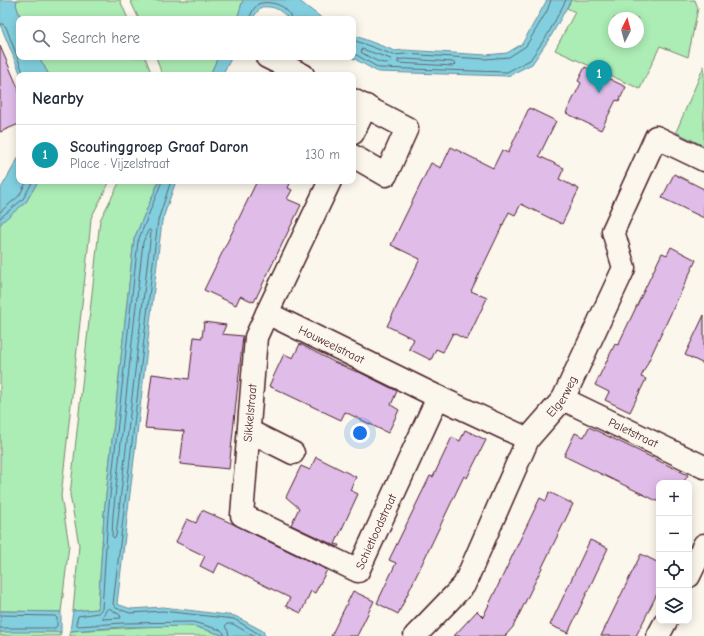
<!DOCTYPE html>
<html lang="en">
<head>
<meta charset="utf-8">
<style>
	:root { --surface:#fff; --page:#f6f6f7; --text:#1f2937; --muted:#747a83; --line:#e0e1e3; --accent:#111827 }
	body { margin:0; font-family:"Comic Neue",sans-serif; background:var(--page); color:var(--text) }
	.controls { position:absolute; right:12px; bottom:12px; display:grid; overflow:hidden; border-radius:8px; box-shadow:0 2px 10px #0003 }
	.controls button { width:36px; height:36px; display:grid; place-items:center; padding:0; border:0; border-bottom:1px solid var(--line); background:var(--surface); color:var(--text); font:20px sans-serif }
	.compass { position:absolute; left:608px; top:12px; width:36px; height:36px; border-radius:50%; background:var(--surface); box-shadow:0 2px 10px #0003; rotate:6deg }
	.you { position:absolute; left:360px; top:433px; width:14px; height:14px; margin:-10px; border:3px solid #fff; border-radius:50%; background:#1a73e8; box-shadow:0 0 0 6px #1a73e833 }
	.badge { display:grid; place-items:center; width:26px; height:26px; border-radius:50%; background:var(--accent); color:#fff; font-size:13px; font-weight:700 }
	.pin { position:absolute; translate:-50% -33px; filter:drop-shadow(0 1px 2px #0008) }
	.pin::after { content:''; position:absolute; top:21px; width:14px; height:12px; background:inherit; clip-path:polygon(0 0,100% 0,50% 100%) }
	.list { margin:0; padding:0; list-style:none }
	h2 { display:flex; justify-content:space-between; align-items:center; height:52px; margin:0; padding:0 16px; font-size:17px }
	h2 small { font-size:13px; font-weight:400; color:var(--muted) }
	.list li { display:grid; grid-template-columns:26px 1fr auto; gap:12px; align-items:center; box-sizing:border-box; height:60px; padding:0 16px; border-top:1px solid var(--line) }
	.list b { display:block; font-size:15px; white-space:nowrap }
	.list p { margin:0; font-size:13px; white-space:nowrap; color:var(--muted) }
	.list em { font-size:13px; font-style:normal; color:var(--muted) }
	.icon { flex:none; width:22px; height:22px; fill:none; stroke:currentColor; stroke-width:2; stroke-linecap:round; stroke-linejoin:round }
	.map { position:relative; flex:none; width:704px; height:636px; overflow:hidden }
	.search { position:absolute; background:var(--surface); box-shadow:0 2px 10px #0003; left:16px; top:16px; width:340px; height:44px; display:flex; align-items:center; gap:10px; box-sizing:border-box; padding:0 14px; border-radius:8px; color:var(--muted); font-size:15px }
	.panel { position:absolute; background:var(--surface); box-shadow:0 2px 10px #0003; left:16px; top:72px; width:340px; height:112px; border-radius:8px }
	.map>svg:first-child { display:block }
</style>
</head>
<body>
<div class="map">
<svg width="704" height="636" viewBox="0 0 704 636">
	<rect width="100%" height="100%" fill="#fbf7ec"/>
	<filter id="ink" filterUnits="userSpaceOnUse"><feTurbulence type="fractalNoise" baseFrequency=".025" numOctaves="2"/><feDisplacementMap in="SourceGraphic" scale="8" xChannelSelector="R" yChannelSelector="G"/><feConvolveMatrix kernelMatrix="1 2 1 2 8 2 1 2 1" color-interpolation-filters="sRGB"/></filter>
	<g filter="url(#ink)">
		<g fill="#acecb5" stroke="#7b8670" fill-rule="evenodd">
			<polygon points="17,0 120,0 128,19 21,19 16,5"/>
			<polygon points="130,0 243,0 237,19 139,19"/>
			<path d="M 571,0 L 695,0 L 698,8 L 688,57 L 660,46 L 640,89 L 555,50 L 575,12 L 567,8 ZM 614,18 L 638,18 L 638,42 L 614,42 Z"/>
			<polygon points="39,57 145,57 152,75 49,75"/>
			<polygon points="156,57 218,57 210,75 162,75"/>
			<polygon points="704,66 704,146 676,132"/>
			<polygon points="38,181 110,181 91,218 90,231 61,496 69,545 61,612 0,611 0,225 2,221 26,202"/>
			<polygon points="120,181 159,181 134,239 104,514 98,609 73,611 79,545 70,495 100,220"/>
			<polygon points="157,626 193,626 226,636 70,636 70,631"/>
			<polygon points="12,631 61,632 60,636 0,636 0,632"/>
		</g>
		<g fill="#82d0df" stroke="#6c8997">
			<polygon points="0,0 17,0 16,5 21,19 19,19 19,57 39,57 49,75 21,75 0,24"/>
			<path d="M 243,0 L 298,0 L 323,19 L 289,19 C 279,9 275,6 261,7 L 252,19 L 237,19 Z"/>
			<polygon points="547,0 571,0 551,36 532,64 508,76 378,72 351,57 353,57 353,35 395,51 404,50 486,55 507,53 522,44"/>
			<polygon points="218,57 232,57 222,75 210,75"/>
			<polygon points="19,157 19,181 38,181 26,202 3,221 0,225 0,190"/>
			<polygon points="159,181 176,181 162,221 117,604 131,609 163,607 235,616 263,631 265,636 226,636 193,626 123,627 70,631 73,611 98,609 104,514 134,239"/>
			<polygon points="0,611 61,612 61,632 0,632"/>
		</g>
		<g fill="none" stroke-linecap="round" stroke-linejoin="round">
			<g stroke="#606673" stroke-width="1">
				<path d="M 249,19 L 253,10 L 258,4 C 270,0 289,5 291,19"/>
				<polyline points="0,24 3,24 6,27 24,75"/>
				<polyline points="353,40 394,55 405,54 485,59 509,57 526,46 547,11 551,0"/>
				<path d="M 362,49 L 391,59 L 392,62 C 381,66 372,58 362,53 Z"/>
				<polyline points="353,53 379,68 507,72 530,60 548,34 566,0"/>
				<polygon points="405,59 453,62 455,64 453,66 398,63 398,60"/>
				<polyline points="162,181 138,241 108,514 102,609 98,613 78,616 76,624 78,626 123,623 193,622 221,630 224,633 224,636"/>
				<polyline points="171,181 158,220 113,604 116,608 130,613 163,611 234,619 259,634 260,636"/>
				<polyline points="0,212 19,196 27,181"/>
				<polyline points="0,218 23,199 33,181"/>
				<polygon points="150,230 151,232 116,536 114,538 112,536 113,515 143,242 148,231"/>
				<polygon points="109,608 120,615 121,618 103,619 103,616 107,609"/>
				<polyline points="0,615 55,616 57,618 57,626 55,628 0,628"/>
				<polyline points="229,636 228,631 225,626 227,624 233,624 253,636"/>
			</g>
		</g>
		<g fill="#e0bde9" stroke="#4a1f2b">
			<polygon points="0,46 19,90 19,124 0,132"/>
			<polygon points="585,67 626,87 619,101 616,100 601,130 566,113 581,83 578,81"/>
			<polygon points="529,108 556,121 539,156 564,168 559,179 579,189 562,224 521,204 515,215 509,212 471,291 487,298 467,340 453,333 443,352 436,349 431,360 409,349 414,339 387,326 420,259 391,245 431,163 441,168 451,147 493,168 502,150 508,153"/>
			<polygon points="674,174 704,189 704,218 662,198"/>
			<polygon points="257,181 291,181 288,188 292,190 287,199 301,205 254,302 240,296 236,305 204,290"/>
			<polygon points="671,247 696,260 641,377 646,379 630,412 605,400 609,392 595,385 615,344 618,345 662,253 667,255"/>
			<polygon points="704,315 704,364 685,355"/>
			<polygon points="204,322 226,325 222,334 243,336 229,469 180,464 184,431 145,428 152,374 189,379 194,337 202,338"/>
			<polygon points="300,344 334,362 357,372 357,371 397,391 391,405 399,410 388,433 345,412 341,420 269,386 284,354 293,358"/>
			<polygon points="589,427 688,475 683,483 659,483 659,502 564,456 575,433 584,437"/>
			<polygon points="465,430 486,440 467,478 464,476 398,614 377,603 396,563 389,560 430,476 433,477 452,437 460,441"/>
			<polygon points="316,457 356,477 350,490 358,494 335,544 339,545 338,547 291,525 299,508 286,497 301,466 310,470"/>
			<polygon points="549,492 573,504 513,627 505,636 454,636 477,611 483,617 540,498 546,501"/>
			<polygon points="202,510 231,523 327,570 315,593 311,591 301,613 286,606 290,598 219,563 214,573 200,566 205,556 176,542 187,519 196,523"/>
			<polygon points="590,540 608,548 568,633 550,625"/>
			<polygon points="641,554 659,563 659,590 636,636 601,636"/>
			<polygon points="353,591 374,601 357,636 331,636"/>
		</g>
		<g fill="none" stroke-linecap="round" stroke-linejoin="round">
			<defs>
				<g id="minor">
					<polyline points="267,57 303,75"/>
					<polyline points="353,100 407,128 386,175 353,156"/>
					<polyline points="353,133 366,106"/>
					<path id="s1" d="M 330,181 L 267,313 L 438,397 L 528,439"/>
					<path id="s2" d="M 267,313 L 256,337 L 242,515 L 358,571 L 438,397"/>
					<path id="s3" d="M 563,399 L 704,467"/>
					<polyline points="249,431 293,453"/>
					<polyline points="689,576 704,545"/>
					<path id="s4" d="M 415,636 L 464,585 L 528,439 L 563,399 L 624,268 L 613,231 L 656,137 L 704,160"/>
					<polyline points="658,636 666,621"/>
				</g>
			</defs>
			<use href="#minor" stroke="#4a1f2b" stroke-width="25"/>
			<use href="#minor" stroke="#fbf7ec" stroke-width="22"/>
		</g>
	</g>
	<g text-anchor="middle" stroke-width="3" stroke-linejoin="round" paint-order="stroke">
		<g font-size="12" fill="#4a1f2b" stroke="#fbf7ec">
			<text dy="4" stroke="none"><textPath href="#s1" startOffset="218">Houweelstraat</textPath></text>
			<text dy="4" stroke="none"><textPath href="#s4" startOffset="285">Elgerweg</textPath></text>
			<text transform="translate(250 413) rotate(-85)" y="4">Sikkelstraat</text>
			<text dy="4" stroke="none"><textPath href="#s3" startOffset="78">Paletstraat</textPath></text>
			<text dy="4" stroke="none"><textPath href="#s2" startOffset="377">Schietloodstraat</textPath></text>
		</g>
	</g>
</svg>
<div class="controls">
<button>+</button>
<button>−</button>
<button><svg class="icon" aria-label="locate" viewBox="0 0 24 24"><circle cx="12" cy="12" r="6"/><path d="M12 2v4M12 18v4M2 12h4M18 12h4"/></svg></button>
<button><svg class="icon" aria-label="layers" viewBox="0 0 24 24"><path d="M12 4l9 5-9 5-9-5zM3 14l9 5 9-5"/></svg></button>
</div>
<svg class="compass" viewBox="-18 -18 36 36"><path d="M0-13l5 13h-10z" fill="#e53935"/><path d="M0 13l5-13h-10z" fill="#747a83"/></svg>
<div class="you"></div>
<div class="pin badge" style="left:599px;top:93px;background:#0f9aa8">1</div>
<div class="search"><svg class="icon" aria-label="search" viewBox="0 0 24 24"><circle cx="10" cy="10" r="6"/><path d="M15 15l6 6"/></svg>Search here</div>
<section class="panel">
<h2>Nearby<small></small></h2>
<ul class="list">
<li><span class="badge" style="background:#0f9aa8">1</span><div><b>Scoutinggroep Graaf Daron</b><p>Place · Vijzelstraat</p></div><em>130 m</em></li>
</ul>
</section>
</div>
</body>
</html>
